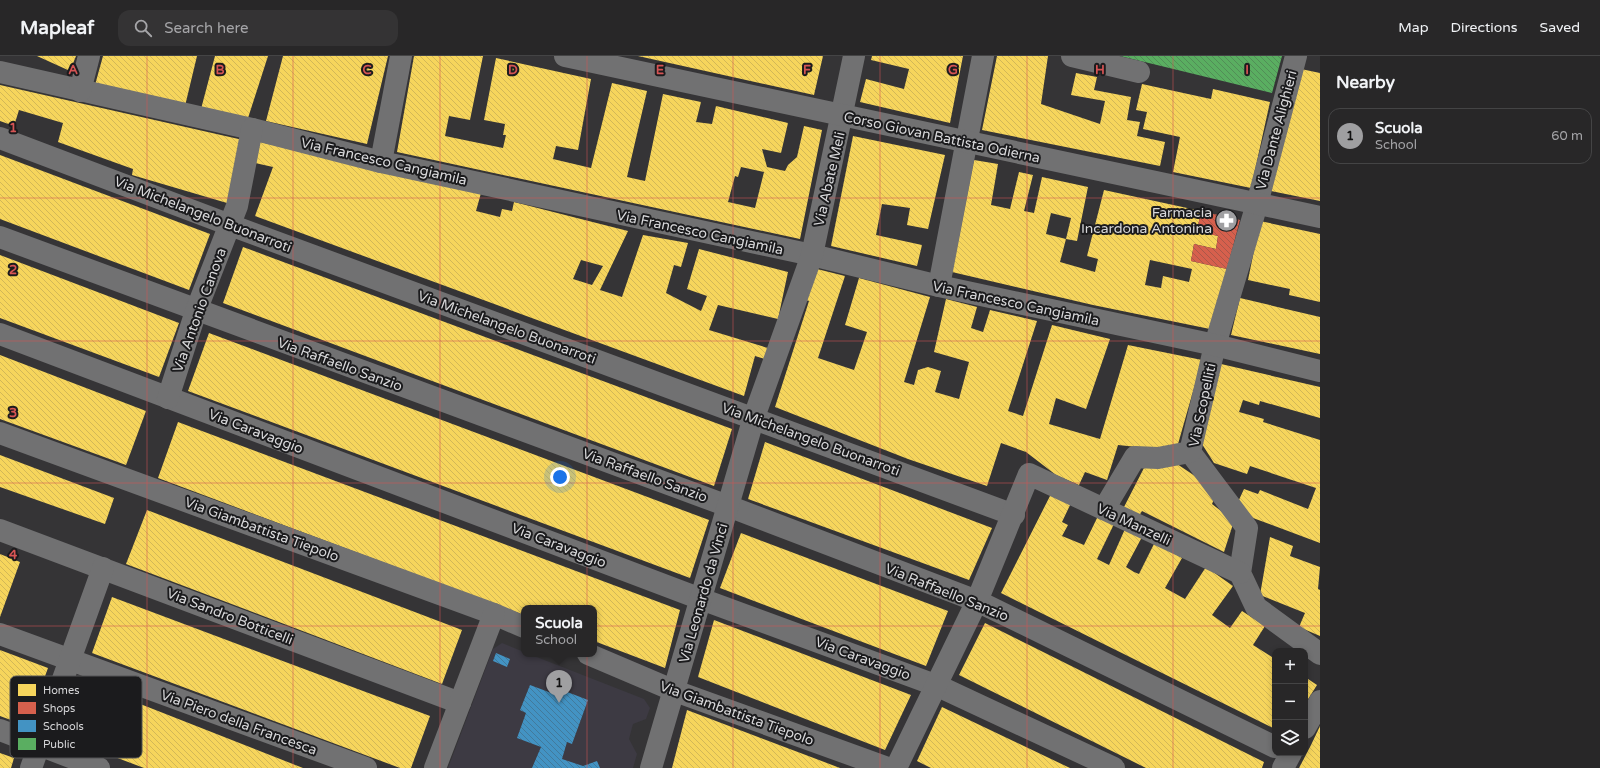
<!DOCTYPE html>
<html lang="en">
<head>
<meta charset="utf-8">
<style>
	:root { --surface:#282728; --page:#343334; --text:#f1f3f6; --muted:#a5a5a8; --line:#444445; --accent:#9f9fa1 }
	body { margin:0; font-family:"Varela Round",sans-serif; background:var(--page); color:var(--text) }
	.controls { position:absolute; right:12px; bottom:12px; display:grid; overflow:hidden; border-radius:8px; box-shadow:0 2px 6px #0003 }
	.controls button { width:36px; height:36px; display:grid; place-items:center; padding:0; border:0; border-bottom:1px solid var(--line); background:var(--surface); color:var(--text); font:20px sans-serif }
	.you { position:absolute; left:560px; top:421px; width:14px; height:14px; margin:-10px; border:3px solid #fff; border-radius:50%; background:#1a73e8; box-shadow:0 0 0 6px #1a73e833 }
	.badge { display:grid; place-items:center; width:26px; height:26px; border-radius:50%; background:var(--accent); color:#111; font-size:13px; font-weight:700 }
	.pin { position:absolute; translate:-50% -33px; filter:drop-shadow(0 1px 2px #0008) }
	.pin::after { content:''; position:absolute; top:21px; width:14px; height:12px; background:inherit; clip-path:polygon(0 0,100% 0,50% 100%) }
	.popup { position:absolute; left:521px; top:549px; width:76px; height:52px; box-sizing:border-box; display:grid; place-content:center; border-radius:8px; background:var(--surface); filter:drop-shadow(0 1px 3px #0005); font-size:13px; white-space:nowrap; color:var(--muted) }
	.popup b { font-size:15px; color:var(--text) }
	.popup::after { content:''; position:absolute; left:50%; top:100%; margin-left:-8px; border:8px solid transparent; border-top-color:var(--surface) }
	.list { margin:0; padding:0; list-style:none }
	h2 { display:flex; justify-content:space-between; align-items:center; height:52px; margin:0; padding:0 16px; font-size:17px }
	h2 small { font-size:13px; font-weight:400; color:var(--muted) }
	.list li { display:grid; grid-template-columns:26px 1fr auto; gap:12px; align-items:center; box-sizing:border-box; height:56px; margin:0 8px 8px; padding:0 8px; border:1px solid var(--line); border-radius:12px }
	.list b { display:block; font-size:15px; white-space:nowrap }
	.list p { margin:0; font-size:13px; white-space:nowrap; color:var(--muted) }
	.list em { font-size:13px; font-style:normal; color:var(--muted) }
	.icon { flex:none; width:22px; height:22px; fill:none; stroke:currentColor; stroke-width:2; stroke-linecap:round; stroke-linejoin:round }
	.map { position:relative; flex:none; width:1320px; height:712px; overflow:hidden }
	header { display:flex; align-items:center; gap:24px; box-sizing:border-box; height:56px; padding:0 20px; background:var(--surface); border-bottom:1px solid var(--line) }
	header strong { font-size:19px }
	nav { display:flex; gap:22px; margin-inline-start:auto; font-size:14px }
	.search { width:280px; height:36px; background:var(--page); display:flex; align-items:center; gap:10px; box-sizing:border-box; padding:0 14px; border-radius:12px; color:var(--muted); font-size:15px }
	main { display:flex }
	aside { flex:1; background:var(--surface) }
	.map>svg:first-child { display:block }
</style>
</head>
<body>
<header>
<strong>Mapleaf</strong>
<div class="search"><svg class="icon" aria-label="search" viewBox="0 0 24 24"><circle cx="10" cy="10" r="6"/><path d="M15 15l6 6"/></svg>Search here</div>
<nav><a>Map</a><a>Directions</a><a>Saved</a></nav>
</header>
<main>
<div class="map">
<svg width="1320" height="712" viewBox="0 0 1320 712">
	<defs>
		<pattern id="homes-back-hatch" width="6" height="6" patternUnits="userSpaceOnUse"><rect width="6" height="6" fill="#f6d55c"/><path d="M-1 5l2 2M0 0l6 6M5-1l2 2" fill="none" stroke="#d2b757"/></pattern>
		<pattern id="shops-back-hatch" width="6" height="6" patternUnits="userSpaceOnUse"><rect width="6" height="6" fill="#d6604d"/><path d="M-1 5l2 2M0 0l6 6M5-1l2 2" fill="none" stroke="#a95749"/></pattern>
		<pattern id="schools-back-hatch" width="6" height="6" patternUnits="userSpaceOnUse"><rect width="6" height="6" fill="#4393c3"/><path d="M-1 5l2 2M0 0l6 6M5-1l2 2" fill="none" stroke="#427a9c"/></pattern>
		<pattern id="public-back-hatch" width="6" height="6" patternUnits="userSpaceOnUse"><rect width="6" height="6" fill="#5aae61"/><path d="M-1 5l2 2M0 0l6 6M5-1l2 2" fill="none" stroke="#528d57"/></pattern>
	</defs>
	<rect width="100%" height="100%" fill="#353436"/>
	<polygon fill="#3d3a43" points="502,587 524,596 524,598 529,598 644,643 650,652 646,663 633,668 629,683 637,698 633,712 448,712 493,593"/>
	<g fill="url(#homes-back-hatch)" fill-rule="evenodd">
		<polygon points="37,0 76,0 70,15"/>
		<polygon points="103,0 197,0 185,50 95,29"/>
		<polygon points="215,0 268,0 248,62 201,53"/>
		<polygon points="283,0 388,0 367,88 266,65"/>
		<path d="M 414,0 L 483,0 L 470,64 L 449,60 L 445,80 L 503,92 L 506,79 L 503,79 L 505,68 L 484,64 L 496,2 L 591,23 L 578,94 L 556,90 L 553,103 L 591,112 L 612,27 L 647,35 L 627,121 L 645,125 L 663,38 L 701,46 L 696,66 L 712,68 L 716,50 L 788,67 L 781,97 L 762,93 L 767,111 L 785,115 L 788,109 L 797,101 L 804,70 L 822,74 L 800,183 L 397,96 ZM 741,111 L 764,116 L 755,152 L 728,146 L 735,120 L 738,121 Z"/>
		<polygon points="638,0 823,0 814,39"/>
		<polygon points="872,0 963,0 950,67 860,46 866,23 904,33 909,13 871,4"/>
		<polygon points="997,0 1048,0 1041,48 1100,68 1105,45 1071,39 1076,17 1097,21 1094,34 1131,41 1127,64 1140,66 1137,80 1165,86 1160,110 982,74"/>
		<polygon points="1301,13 1320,17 1320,145 1271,135"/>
		<polygon points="1142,28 1211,43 1213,33 1270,46 1251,132 1173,116 1180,81 1143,73 1147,56 1136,54"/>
		<polygon points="0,29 243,84 227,147 132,119 133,113 58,86 63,67 19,54 14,70 0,65"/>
		<polygon points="853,80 945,99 928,173 907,169 910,152 882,148 876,179 922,189 917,210 831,190"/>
		<path d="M 256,85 L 481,137 L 476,155 L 500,161 L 502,153 L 512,155 L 514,146 L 628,175 L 600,234 L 622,241 L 643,179 L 688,187 L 681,211 L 674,209 L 666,237 L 701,255 L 707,240 L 687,233 L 699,193 L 788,216 L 778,263 L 718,249 L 709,274 L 771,293 L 768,304 L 755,300 L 744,340 L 255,160 L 273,111 L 251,106 ZM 581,204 L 603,210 L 592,229 L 573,223 Z"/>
		<polygon points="0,99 210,178 189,234 0,163"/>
		<path d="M 974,104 L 998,108 L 991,149 L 1010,153 L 1019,116 L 1033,119 L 1024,155 L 1034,157 L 1042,121 L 1088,131 L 1077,185 L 1066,183 L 1071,162 L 1051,157 L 1046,178 L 1066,183 L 1060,206 L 1095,216 L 1098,203 L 1087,200 L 1104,134 L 1201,155 L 1197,175 L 1218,180 L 1216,193 L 1194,188 L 1191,205 L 1227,213 L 1210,273 L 1093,249 L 952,216 ZM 1150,204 L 1192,213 L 1189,226 L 1163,220 L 1161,232 L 1145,229 Z"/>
		<polygon points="1260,165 1320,178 1320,246 1289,239 1290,233 1248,224"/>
		<polygon points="243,191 732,373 714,430 223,247"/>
		<polygon points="0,199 179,267 159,321 0,262"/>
		<polygon points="813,212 845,220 818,302 854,314 867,276 845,269 859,222 930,241 904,326 914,329 918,314 928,311 941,315 935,336 959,343 969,306 934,296 946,243 977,251 971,272 983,276 990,254 1037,265 1008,355 1023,360 1052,269 1110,283 1086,353 1056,342 1049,368 1100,383 1128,289 1202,304 1176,395 1118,389 1107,424 1085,416 1079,429 1056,419 1026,396 1001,387 987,430 908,403 775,351 809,245 802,243"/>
		<polygon points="1240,242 1320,261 1320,298 1231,279"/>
		<polygon points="209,277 709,464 690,522 188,335"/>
		<polygon points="0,299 146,355 126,409 0,363"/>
		<polygon points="1221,308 1320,331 1320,362 1260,345 1259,349 1243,344 1239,356 1264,363 1263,366 1320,384 1320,487 1253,462 1238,446 1244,433 1258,438 1260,434 1308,453 1316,432 1250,410 1247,418 1214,407 1202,388"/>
		<polygon points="178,366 680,554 665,612 594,585 594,552 524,552 524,559 158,422"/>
		<polygon points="765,386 992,472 969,524 748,443"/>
		<polygon points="0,399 114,442 105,468 0,431"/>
		<polygon points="1174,406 1198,422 1214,443 1212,448 1234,465 1224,496 1142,455 1139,460 1124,451 1145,410 1172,410"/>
		<polygon points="1051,438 1071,447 1062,466 1068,469 1062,480 1084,489 1098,460 1114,468 1097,503 1109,509 1125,473 1142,481 1126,511 1134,516 1139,518 1155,486 1182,502 1165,532 1185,543 1206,511 1233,530 1212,559 1230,572 1242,555 1265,570 1253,589 1275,603 1275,673 1001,537"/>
		<polygon points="147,454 462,574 442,628 126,508"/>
		<polygon points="741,477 948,555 926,610 720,532"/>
		<polygon points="1270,481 1293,490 1290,500 1320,511 1318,533 1320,534 1320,580 1299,571 1305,557 1260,539"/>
		<polygon points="0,498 20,506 0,561"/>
		<polygon points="112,541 430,660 411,712 400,712 92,597"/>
		<polygon points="714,564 911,639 885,694 698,621"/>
		<polygon points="985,567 1264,706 1262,712 1146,712 959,619"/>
		<polygon points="0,594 48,612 27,670 0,660"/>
		<polygon points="1305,621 1317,629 1305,648"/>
		<path d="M 82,625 L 97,631 L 303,712 L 144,712 L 62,681 ZM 99,665 L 109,669 L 103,683 L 93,680 Z"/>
		<polygon points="942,651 965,662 1070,712 931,712 917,705"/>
		<polygon points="687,654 819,704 840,712 672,712"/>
		<polygon points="1320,670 1320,712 1299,712 1311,689"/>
		<polygon points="0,697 14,702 11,712 0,712"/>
	</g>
	<polygon fill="url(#shops-back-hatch)" points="1201,155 1240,164 1227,213 1191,205 1194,188 1216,193 1218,180 1197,175"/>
	<g fill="url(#schools-back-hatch)">
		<polygon points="496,597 510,603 507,611 493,605"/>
		<polygon points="530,629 554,638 557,632 588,644 572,688 567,686 562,703 583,710 597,705 600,712 532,712 541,691 517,682 526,657 520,654"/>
	</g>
	<polygon fill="url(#public-back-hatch)" points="1120,0 1282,0 1272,37"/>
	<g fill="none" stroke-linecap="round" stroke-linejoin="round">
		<g stroke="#717172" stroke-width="22">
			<polyline points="1072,0 1139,16"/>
			<polyline points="1296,0 1257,148 1215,289 1190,396 1247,472 1240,517 1256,551 1320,598"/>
			<polyline points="0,16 252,73 381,106 812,199 939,230 1215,289 1320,315"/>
			<polyline points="80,35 89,0"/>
			<polyline points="0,82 230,169 1014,459"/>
			<polyline points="381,106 401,0"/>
			<polyline points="0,181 728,450 977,545 1275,691"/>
			<polyline points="939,230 983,0"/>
			<polyline points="0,278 701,543 938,630 1114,712"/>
			<polyline points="168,342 196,255 237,150 252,73"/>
			<polyline points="0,377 494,558 524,571"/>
			<polyline points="1104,453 1135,401 1158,402 1190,396"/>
			<polyline points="0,474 460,647"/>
			<polyline points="0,578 366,712"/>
			<polyline points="588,598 675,635 888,712"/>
			<polyline points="1305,672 1320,645"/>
			<polyline points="0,674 99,712"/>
			<polyline points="31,712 103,512"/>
			<polyline points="435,712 494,558"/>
			<polyline points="651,712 754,361 812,199 854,0"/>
			<polyline points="896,712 977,545 1029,418 1240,517"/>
			<polyline points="1283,712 1291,697"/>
		</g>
		<polyline stroke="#717172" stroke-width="22" points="565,0 1320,161"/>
	</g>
	<path fill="none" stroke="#d65454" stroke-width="1" stroke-opacity="0.55" d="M 147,0 L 147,712M 293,0 L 293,712M 440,0 L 440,712M 587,0 L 587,712M 733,0 L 733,712M 880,0 L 880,712M 1027,0 L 1027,712M 1173,0 L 1173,712M 0,142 L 1320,142M 0,285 L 1320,285M 0,427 L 1320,427M 0,570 L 1320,570"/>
	<defs>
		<symbol id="pharmacy-disc" viewBox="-11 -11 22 22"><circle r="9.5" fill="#9f9fa1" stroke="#1b1b1d"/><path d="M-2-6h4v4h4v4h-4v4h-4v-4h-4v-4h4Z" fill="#fff"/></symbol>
	</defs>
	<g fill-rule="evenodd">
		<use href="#pharmacy-disc" x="1214" y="152" width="25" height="25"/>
	</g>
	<g text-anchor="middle" stroke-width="4" stroke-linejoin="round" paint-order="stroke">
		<g font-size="14" fill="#d8d8da" stroke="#1b1b1d">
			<text transform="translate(1276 74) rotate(-75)" y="5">Via Dante Alighieri</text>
			<text transform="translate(942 81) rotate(12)" y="5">Corso Giovan Battista Odierna</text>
			<text transform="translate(384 105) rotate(13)" y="5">Via Francesco Cangiamila</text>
			<text transform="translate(829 123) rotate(-77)" y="5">Via Abate Meli</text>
			<text transform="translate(203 158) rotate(21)" y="5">Via Michelangelo Buonarroti</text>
			<text transform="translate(700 176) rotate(12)" y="5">Via Francesco Cangiamila</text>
			<text transform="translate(1016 247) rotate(12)" y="5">Via Francesco Cangiamila</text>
			<text transform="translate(199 254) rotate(-70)" y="5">Via Antonio Canova</text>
			<text transform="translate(507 271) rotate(20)" y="5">Via Michelangelo Buonarroti</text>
			<text transform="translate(340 308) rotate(20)" y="5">Via Raffaello Sanzio</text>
			<text transform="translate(1202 349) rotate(-78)" y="5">Via Scopelliti</text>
			<text transform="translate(256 375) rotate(21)" y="5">Via Caravaggio</text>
			<text transform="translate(811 383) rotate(20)" y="5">Via Michelangelo Buonarroti</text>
			<text transform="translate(645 419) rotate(20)" y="5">Via Raffaello Sanzio</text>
			<text transform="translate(1134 468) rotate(25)" y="5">Via Manzelli</text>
			<text transform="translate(262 473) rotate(20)" y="5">Via Giambattista Tiepolo</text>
			<text transform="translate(559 489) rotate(21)" y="5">Via Caravaggio</text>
			<text transform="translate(947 536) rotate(22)" y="5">Via Raffaello Sanzio</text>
			<text transform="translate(703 537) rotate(-74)" y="5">Via Leonardo da Vinci</text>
			<text transform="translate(230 560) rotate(21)" y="5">Via Sandro Botticelli</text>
			<text transform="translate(863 602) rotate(20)" y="5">Via Caravaggio</text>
			<text transform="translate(737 657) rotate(20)" y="5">Via Giambattista Tiepolo</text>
			<text transform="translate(239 666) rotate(20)" y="5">Via Piero della Francesca</text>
		</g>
		<g font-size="14" fill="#d8d8da" stroke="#1b1b1d" text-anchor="end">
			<text x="1212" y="161">Farmacia<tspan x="1212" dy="16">Incardona Antonina</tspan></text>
		</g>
	</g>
	<rect x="10" y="620" width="132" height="82" rx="6" fill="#1b1b1d" stroke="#545456" stroke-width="1"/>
	<rect x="18" y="628" width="18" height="12" fill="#f6d55c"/>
	<rect x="18" y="646" width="18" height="12" fill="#d6604d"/>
	<rect x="18" y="664" width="18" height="12" fill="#4393c3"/>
	<rect x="18" y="682" width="18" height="12" fill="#5aae61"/>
	<g font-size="11" fill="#d8d8da">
		<text x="43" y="638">Homes</text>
		<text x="43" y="656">Shops</text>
		<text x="43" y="674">Schools</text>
		<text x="43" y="692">Public</text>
	</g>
	<g font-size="13" text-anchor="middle" font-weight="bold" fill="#d65454" stroke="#1b1b1d" stroke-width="4" stroke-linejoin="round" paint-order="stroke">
		<text x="73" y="18">A</text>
		<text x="220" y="18">B</text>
		<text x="367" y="18">C</text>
		<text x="513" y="18">D</text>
		<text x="660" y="18">E</text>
		<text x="807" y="18">F</text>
		<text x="953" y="18">G</text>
		<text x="1100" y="18">H</text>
		<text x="1247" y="18">I</text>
		<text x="13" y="76">1</text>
		<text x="13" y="218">2</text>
		<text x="13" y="361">3</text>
		<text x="13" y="503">4</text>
	</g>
</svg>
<div class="controls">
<button>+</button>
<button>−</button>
<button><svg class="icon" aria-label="layers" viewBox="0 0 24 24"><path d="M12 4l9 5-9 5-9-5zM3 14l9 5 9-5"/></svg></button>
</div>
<div class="you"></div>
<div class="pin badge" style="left:559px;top:647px">1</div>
<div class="popup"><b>Scuola</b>School</div>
</div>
<aside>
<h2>Nearby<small></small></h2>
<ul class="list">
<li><span class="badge">1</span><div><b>Scuola</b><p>School</p></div><em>60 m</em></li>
</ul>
</aside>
</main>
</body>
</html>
